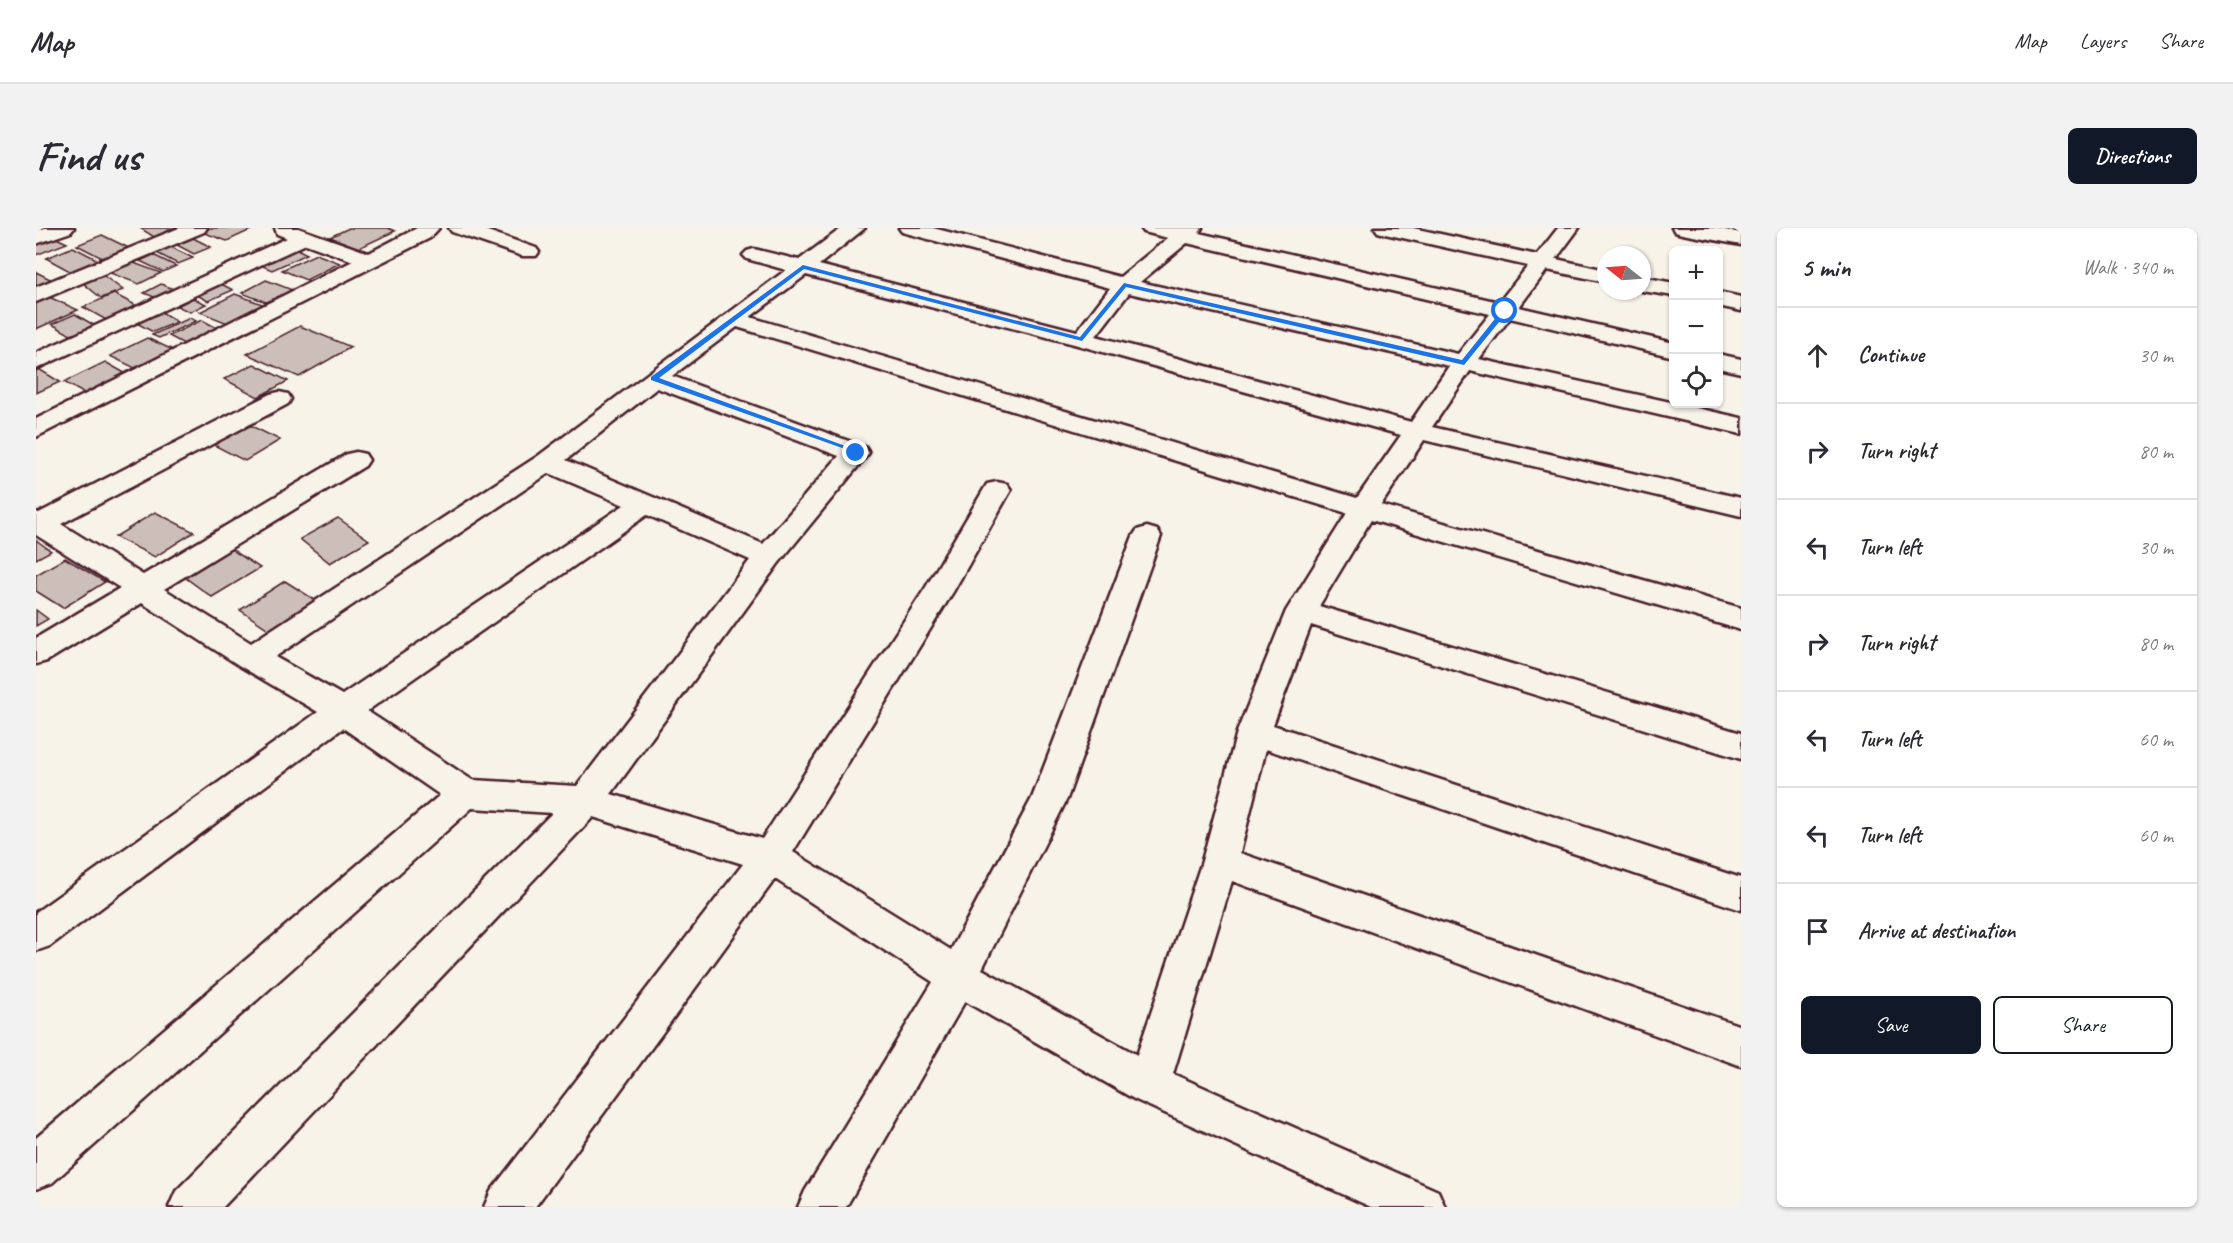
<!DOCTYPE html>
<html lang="en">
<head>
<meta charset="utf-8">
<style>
	:root { --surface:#fff; --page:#f2f2f3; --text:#2b2b33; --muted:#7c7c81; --line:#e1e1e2; --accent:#111827 }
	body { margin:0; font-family:Caveat,sans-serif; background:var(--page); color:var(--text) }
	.controls { position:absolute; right:18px; top:18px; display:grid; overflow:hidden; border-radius:9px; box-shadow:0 2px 4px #0004 }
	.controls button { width:54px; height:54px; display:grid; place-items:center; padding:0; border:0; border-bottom:2px solid var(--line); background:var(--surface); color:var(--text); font:30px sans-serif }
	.compass { position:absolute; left:1561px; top:18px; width:54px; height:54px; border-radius:50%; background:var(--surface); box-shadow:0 2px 4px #0004; rotate:287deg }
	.stop { position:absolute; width:18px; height:18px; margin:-14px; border:4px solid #1a73e8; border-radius:50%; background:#fff }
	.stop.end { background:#1a73e8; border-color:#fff; box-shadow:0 2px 6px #0008 }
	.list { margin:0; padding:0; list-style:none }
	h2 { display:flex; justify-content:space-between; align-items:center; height:78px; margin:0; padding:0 24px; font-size:26px }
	h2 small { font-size:20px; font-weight:400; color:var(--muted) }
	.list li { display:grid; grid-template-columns:39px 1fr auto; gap:18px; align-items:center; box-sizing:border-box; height:96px; padding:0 24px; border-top:2px solid var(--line) }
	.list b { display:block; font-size:22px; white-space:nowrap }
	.list em { font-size:20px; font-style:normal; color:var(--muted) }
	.actions { display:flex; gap:12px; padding:18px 24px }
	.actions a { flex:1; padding:14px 0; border:2px solid var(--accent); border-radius:9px; text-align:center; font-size:21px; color:var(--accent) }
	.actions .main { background:var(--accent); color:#fff }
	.icon { flex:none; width:33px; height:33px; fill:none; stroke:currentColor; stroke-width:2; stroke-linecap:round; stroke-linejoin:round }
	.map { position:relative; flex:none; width:1705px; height:979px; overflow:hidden; border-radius:9px }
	header { display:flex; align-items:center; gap:36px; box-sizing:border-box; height:84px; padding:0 30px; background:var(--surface); border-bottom:2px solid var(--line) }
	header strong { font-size:28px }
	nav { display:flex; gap:33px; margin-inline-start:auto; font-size:21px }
	.intro { display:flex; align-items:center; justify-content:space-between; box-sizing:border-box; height:144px; padding:0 36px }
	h1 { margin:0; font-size:42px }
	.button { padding:15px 27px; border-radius:9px; background:var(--accent); color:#fff; font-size:21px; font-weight:700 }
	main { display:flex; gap:36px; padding:0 36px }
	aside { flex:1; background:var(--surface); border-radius:9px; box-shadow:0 2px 4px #0004 }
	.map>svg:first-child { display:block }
</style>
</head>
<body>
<header>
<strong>Map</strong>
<nav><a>Map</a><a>Layers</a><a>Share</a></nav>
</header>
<div class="intro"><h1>Find us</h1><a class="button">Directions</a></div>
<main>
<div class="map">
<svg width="1705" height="979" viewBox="0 0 1705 979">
	<rect width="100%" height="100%" fill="#f7f3e8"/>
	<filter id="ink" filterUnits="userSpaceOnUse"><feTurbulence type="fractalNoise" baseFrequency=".0167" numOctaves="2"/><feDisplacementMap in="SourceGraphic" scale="12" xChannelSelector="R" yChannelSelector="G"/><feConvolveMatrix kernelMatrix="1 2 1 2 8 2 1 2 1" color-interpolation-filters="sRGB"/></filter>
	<g filter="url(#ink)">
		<g fill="#ccbfb9" stroke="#4a1f2b" stroke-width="1.5">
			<polygon points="104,0 141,0 118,9"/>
			<polygon points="171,0 219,0 191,13 163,3"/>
			<polygon points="313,0 352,0 359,3 323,20 294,9"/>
			<polygon points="66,7 99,23 74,34 41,17"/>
			<polygon points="16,8 31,15 0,27 0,15"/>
			<polygon points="157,10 175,19 158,26 141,17"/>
			<polygon points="131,17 157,30 142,36 117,23"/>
			<polygon points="37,19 68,35 41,47 10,30"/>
			<polygon points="257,19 271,26 236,42 222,36"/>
			<polygon points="280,26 304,35 270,52 246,42"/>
			<polygon points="117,27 140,38 127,44 104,33"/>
			<polygon points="95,34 125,45 103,56 74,45"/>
			<polygon points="0,44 20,54 5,60 0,58"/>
			<polygon points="68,48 87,62 65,70 47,55"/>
			<polygon points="230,52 259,63 235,76 206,65"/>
			<polygon points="125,56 140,62 123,71 108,65"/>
			<polygon points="185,56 197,62 172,73 161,67"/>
			<polygon points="78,66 103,79 72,93 47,79"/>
			<polygon points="199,66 234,79 199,98 164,84"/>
			<polygon points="13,69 42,82 0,101 0,75"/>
			<polygon points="157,70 170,76 154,84 141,78"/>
			<polygon points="124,83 141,94 117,104 99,94"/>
			<polygon points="39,86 61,99 38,109 16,96"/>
			<polygon points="154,90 160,93 123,110 116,107"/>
			<polygon points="166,92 181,100 148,116 133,108"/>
			<polygon points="264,98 315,119 263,149 211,126"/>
			<polygon points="111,110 137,122 101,141 74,128"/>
			<polygon points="69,134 94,148 52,168 28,154"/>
			<polygon points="218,136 252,153 222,169 188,151"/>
			<polygon points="0,140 1,140 24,154 0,165"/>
			<polygon points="205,193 244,212 209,233 170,213"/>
			<polygon points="119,284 158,304 119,329 79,309"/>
			<polygon points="302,290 333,312 294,335 264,311"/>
			<polygon points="0,312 15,323 0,331"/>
			<polygon points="186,315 224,340 176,369 139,342"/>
			<polygon points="29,330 69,354 27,380 0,363 0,347"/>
			<polygon points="249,353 279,372 234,402 204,382"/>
			<polygon points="0,382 12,391 0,398"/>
		</g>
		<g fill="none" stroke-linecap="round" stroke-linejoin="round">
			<defs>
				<g id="street">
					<polygon points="9,0 38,0 35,4 0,16 0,3"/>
					<polygon points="143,0 171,0 168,4 0,74 0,59"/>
					<polygon points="239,0 262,0 333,25 381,0 403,0 394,10 0,209 0,191 317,33 270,16 0,141 0,125 251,10 241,6"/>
					<polygon points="413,0 443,0 500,20 503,24 500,28 486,28 416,4"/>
					<path d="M 806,0 L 829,0 L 783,37 L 1041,103 L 1074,60 L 866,4 L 863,0 L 897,0 L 1084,49 L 1132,10 L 1108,4 L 1105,0 L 1166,0 L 1163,5 L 1463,74 L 1492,38 L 1349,6 L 1342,4 L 1339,0 L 1377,0 L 1501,27 L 1522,0 L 1543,0 L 1520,31 L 1570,42 L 1570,54 L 1511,42 L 1483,79 L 1638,115 L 1638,129 L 1474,90 L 1443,131 L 1705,190 L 1705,206 L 1434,143 L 1396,199 L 1705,270 L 1705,288 L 1388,212 L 1345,277 L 1705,380 L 1705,402 L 1335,292 L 1283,378 L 1705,505 L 1705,531 L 1275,397 L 1237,497 L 1705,650 L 1705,682 L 1230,521 L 1204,625 L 1705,798 L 1705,838 L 1196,653 L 1137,846 L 1402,963 L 1409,979 L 1335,979 L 1098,871 L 929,773 L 810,979 L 762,979 L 769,963 L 897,754 L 739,651 L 499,979 L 448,979 L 455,963 L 707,636 L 557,589 L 187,979 L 133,979 L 140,963 L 516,585 L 436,580 L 16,955 L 0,961 L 0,910 L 404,567 L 307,500 L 14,718 L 0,723 L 0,684 L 282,484 L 204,438 L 106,375 L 11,433 L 0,436 L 0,410 L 84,360 L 0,307 L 0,284 L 3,285 L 234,166 L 243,164 L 252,166 L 255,171 L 252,176 L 25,296 L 107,347 L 311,226 L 320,224 L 329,226 L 333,232 L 329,238 L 128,361 L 215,415 L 502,228 L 750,42 L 711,31 L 707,27 L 711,23 L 718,21 L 763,32 ZM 1151,15 L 1454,86 L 1422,126 L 1104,54 ZM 770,47 L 1038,116 L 1365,207 L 1321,270 L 714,89 ZM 1093,65 L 1413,138 L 1375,194 L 1060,108 ZM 701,99 L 1311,285 L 1250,383 L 1201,504 L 1166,633 L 1101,827 L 946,741 L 1031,571 L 1125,308 L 1121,302 L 1111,299 L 1101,302 L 1097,308 L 996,570 L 915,722 L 757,624 L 917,364 L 975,262 L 971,256 L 961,254 L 951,256 L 890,359 L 726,611 L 575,566 L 742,336 L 833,225 L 829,219 L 636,148 ZM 621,160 L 803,228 L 727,316 L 530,232 ZM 513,245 L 588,277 L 306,467 L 239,429 ZM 611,287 L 714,332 L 541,558 L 436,552 L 331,483 Z"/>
					<polygon points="1636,0 1679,0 1705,5 1705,17 1646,6 1639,4"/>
					<polygon points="1606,49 1638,55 1638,68 1606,63"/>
					<polygon points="1682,64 1705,69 1705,83 1682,78"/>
					<polygon points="1682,126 1705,131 1705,145 1682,140"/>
				</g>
			</defs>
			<use href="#street" stroke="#4a1f2b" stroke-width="5"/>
			<use href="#street" fill="#f7f3e8" fill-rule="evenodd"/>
		</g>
	</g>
	<polygon fill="#1a73e8" points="767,37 1044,109 1088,55 1426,132 1466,82 1472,83 1428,137 1090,59 1046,113 768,41 623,150 823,223 823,226 615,152 615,149"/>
</svg>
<div class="controls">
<button>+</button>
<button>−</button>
<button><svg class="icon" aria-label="locate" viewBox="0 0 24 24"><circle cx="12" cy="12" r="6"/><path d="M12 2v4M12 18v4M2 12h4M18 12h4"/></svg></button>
</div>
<svg class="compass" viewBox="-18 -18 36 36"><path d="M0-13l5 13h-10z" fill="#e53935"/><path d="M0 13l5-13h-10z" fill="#7c7c81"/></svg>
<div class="stop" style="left:1469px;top:83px"></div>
<div class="stop end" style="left:820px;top:225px"></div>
</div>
<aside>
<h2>5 min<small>Walk · 340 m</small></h2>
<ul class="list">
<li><svg class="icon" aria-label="ahead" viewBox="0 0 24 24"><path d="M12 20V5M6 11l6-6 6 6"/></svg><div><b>Continue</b></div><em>30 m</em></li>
<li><svg class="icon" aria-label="right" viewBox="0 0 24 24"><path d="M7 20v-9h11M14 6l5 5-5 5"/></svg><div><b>Turn right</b></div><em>80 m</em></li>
<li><svg class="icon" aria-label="left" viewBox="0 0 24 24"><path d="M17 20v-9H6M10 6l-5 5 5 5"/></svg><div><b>Turn left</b></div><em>30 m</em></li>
<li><svg class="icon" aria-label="right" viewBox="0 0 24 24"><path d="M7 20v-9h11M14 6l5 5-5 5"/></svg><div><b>Turn right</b></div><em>80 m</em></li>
<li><svg class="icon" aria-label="left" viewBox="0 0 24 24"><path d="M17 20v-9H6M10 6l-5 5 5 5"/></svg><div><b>Turn left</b></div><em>60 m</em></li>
<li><svg class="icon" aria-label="left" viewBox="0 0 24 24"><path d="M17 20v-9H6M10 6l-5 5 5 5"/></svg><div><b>Turn left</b></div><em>60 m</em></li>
<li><svg class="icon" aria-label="arrive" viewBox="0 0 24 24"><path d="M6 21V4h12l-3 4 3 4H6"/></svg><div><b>Arrive at destination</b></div></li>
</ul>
<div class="actions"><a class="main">Save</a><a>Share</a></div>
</aside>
</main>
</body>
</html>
